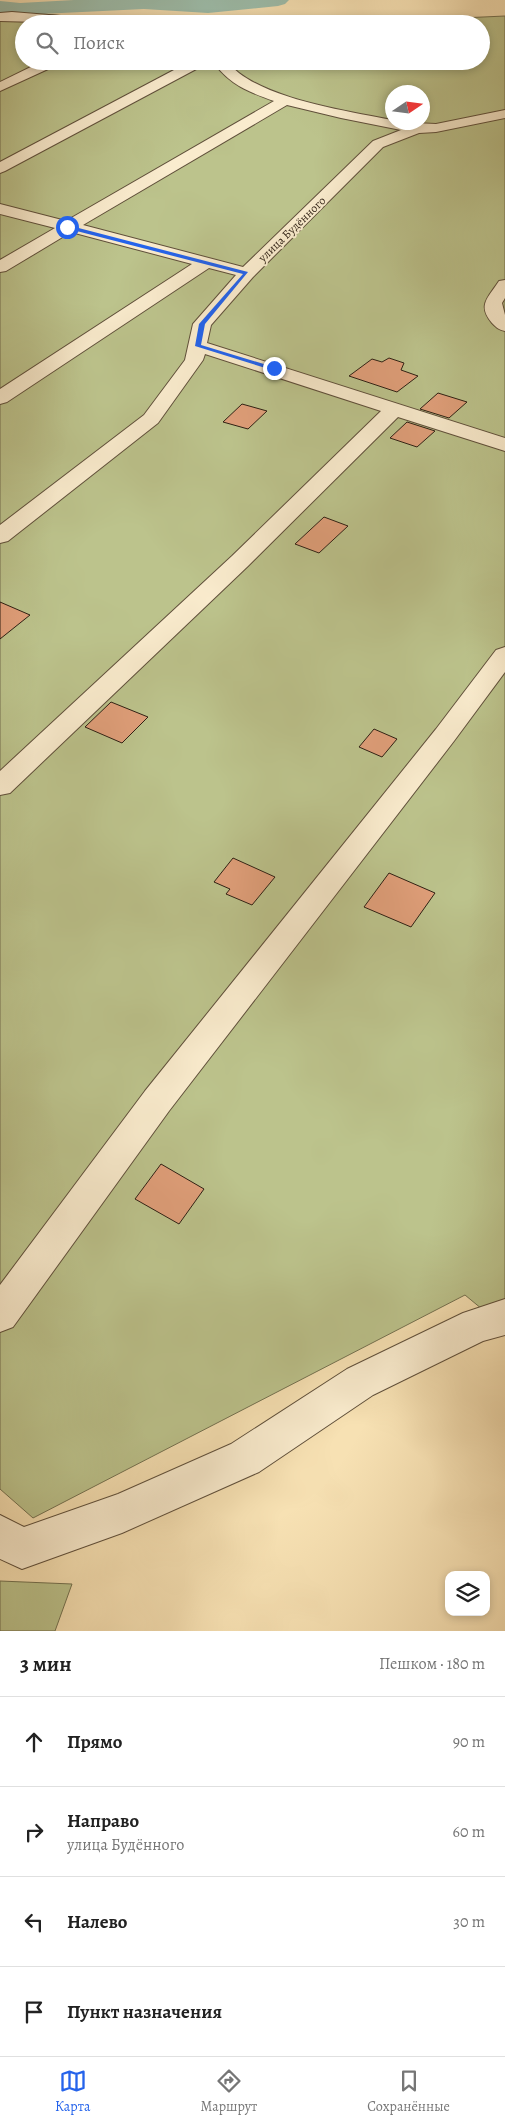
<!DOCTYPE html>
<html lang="ru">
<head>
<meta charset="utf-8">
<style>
	:root { --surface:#fff; --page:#f6f6f6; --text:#222; --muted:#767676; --line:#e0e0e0; --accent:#2563eb }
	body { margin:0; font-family:Alegreya,serif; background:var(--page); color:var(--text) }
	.controls { position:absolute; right:15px; bottom:15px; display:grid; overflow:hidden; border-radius:10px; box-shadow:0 2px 8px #0003 }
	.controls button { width:45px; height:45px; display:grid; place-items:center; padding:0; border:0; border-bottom:1px solid var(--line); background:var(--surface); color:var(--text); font:25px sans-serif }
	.compass { position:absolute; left:385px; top:85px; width:45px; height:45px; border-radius:50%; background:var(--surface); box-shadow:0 2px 8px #0003; rotate:77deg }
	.stop { position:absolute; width:15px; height:15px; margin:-11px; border:4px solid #2563eb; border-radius:50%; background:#fff }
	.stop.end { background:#2563eb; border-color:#fff; box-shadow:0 1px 5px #0008 }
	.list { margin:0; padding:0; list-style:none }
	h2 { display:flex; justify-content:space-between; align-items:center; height:65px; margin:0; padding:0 20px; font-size:21px }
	h2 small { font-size:16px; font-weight:400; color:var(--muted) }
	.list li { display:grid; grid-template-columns:32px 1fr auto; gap:15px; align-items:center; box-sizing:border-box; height:90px; padding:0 20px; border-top:1px solid var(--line) }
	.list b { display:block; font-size:19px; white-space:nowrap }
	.list p { margin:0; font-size:16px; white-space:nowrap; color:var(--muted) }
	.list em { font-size:16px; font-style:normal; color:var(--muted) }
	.icon { flex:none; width:28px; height:28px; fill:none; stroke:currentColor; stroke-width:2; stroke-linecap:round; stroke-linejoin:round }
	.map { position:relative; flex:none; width:505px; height:1631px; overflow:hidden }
	.search { position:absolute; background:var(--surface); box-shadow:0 2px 8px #0003; left:15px; right:15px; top:15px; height:55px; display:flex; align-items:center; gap:12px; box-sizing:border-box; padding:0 18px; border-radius:28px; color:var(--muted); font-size:19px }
	.sheet { height:425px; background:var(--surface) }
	nav { display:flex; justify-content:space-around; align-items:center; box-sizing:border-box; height:70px; border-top:1px solid var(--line); background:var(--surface); font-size:14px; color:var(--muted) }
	nav a { display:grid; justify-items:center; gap:2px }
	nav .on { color:var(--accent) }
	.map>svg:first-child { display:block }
</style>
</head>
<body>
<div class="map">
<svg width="505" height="1631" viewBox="0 0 505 1631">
	<rect width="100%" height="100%" fill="#f7e1b3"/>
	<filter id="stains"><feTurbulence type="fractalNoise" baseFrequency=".004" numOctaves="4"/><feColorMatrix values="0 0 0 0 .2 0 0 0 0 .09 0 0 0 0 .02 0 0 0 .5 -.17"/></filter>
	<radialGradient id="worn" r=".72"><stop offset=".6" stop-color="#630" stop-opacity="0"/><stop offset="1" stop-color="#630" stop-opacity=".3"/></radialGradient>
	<g fill="#bcc38c" stroke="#747150" fill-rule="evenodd">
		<path d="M 0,10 L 151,24 L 24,24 L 24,61 L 481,61 L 481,24 L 329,24 L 505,16 L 505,1328 L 465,1295 L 33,1518 L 0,1489 ZM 392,92 L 422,92 L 422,122 L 392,122 Z"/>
		<polygon points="0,1581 72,1584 55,1631 0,1631"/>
	</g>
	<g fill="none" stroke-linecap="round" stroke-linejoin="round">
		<polygon fill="#9dbeac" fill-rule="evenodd" points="74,0 289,0 285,4 278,6 208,13 144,9 20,15 0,13 0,1 20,3"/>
	</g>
	<g fill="#e09f7a" stroke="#2d1f13">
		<polygon points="389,358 404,363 401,370 418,376 397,392 349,376 372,359 382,362"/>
		<polygon points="438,393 467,402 449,418 420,409"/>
		<polygon points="242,404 267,411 248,429 223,422"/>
		<polygon points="407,422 435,431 417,447 390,438"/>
		<polygon points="324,517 348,526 319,553 295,544"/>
		<polygon points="0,602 30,615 0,639"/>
		<polygon points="111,702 148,717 122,743 85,727"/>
		<polygon points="374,729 397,739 382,757 359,747"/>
		<polygon points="233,858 275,877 252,905 226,894 230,889 214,882"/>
		<polygon points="389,873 435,893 411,927 364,907"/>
		<polygon points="161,1164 204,1189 179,1224 135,1199"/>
	</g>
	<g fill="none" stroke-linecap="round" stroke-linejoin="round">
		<defs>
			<g id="minor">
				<polygon points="12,12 110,20 116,24 0,21 0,13"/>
				<polygon points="43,61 60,61 59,64 0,91 0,82"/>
				<path d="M 191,61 L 227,61 C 254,98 348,111 392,120 L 392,122 L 436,124 L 505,110 L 505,118 L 436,132 L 419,133 L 383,147 L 253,277 L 211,325 L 207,343 L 505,438 L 505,451 L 398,417 L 248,566 L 10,793 L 0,795 L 0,771 L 232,556 L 381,411 L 205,354 L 203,360 L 158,423 L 8,541 L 0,543 L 0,525 L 144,415 L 185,360 L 193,324 L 236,275 L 209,268 L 7,402 L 0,404 L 0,389 L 192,264 L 71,232 L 6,271 L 0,272 L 0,260 L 55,228 L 0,214 L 0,204 L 66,221 L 274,101 C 249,92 230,85 214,63 L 200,67 L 5,171 L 0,173 L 0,162 ZM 287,105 L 341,118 L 401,130 L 373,141 L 243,267 L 83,225 Z"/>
				<path d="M 505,280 L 505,298 L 502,303 L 505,315 L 505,331 C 499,330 497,328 492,323 C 477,305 488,298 499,281 Z"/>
				<polygon points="505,647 505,672 454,741 169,1111 13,1327 0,1332 0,1285 145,1091 436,729 496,650"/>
				<polygon points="505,1299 505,1335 483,1341 373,1395 259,1472 122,1533 22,1569 0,1559 0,1515 24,1527 118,1494 231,1444 347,1369 463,1313"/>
			</g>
		</defs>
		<use href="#minor" stroke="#60503b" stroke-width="2"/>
		<use href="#minor" fill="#faecce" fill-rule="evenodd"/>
	</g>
	<polygon fill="#2563eb" points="67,225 248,272 205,324 201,345 277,368 272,370 195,346 199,324 243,274 65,228"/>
	<g text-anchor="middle" stroke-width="4" stroke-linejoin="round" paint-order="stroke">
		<g font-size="12" fill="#2d1f13" stroke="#faecce">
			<text transform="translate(292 229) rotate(-44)" y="4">улица Будённого</text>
		</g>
	</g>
	<rect width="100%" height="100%" filter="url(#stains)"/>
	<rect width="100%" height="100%" fill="url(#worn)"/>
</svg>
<div class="controls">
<button><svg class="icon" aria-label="layers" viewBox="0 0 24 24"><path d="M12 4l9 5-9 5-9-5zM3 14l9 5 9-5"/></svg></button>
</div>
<svg class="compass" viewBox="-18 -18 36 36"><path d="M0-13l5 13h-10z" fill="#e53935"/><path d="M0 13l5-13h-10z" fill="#767676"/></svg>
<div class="stop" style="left:67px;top:227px"></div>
<div class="stop end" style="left:274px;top:368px"></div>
<div class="search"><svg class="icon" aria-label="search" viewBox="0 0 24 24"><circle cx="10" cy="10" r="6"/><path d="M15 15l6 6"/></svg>Поиск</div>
</div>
<section class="sheet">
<h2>3 мин<small>Пешком · 180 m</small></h2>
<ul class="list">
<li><svg class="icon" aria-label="ahead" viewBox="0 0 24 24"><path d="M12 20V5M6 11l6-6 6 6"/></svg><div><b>Прямо</b></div><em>90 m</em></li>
<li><svg class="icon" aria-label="right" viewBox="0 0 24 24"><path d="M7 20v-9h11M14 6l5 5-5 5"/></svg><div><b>Направо</b><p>улица Будённого</p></div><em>60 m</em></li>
<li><svg class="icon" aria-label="left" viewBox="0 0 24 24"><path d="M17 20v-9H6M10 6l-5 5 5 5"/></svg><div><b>Налево</b></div><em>30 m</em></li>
<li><svg class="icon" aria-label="arrive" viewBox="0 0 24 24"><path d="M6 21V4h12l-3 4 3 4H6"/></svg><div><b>Пункт назначения</b></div></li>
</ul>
</section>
<nav>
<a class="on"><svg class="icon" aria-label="map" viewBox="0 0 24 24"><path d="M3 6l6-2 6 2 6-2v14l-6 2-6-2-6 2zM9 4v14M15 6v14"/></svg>Карта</a>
<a><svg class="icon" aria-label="directions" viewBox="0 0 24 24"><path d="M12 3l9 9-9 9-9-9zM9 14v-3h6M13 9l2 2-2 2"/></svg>Маршрут</a>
<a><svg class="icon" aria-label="saved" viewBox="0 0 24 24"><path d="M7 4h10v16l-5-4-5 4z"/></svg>Сохранённые</a>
</nav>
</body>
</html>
